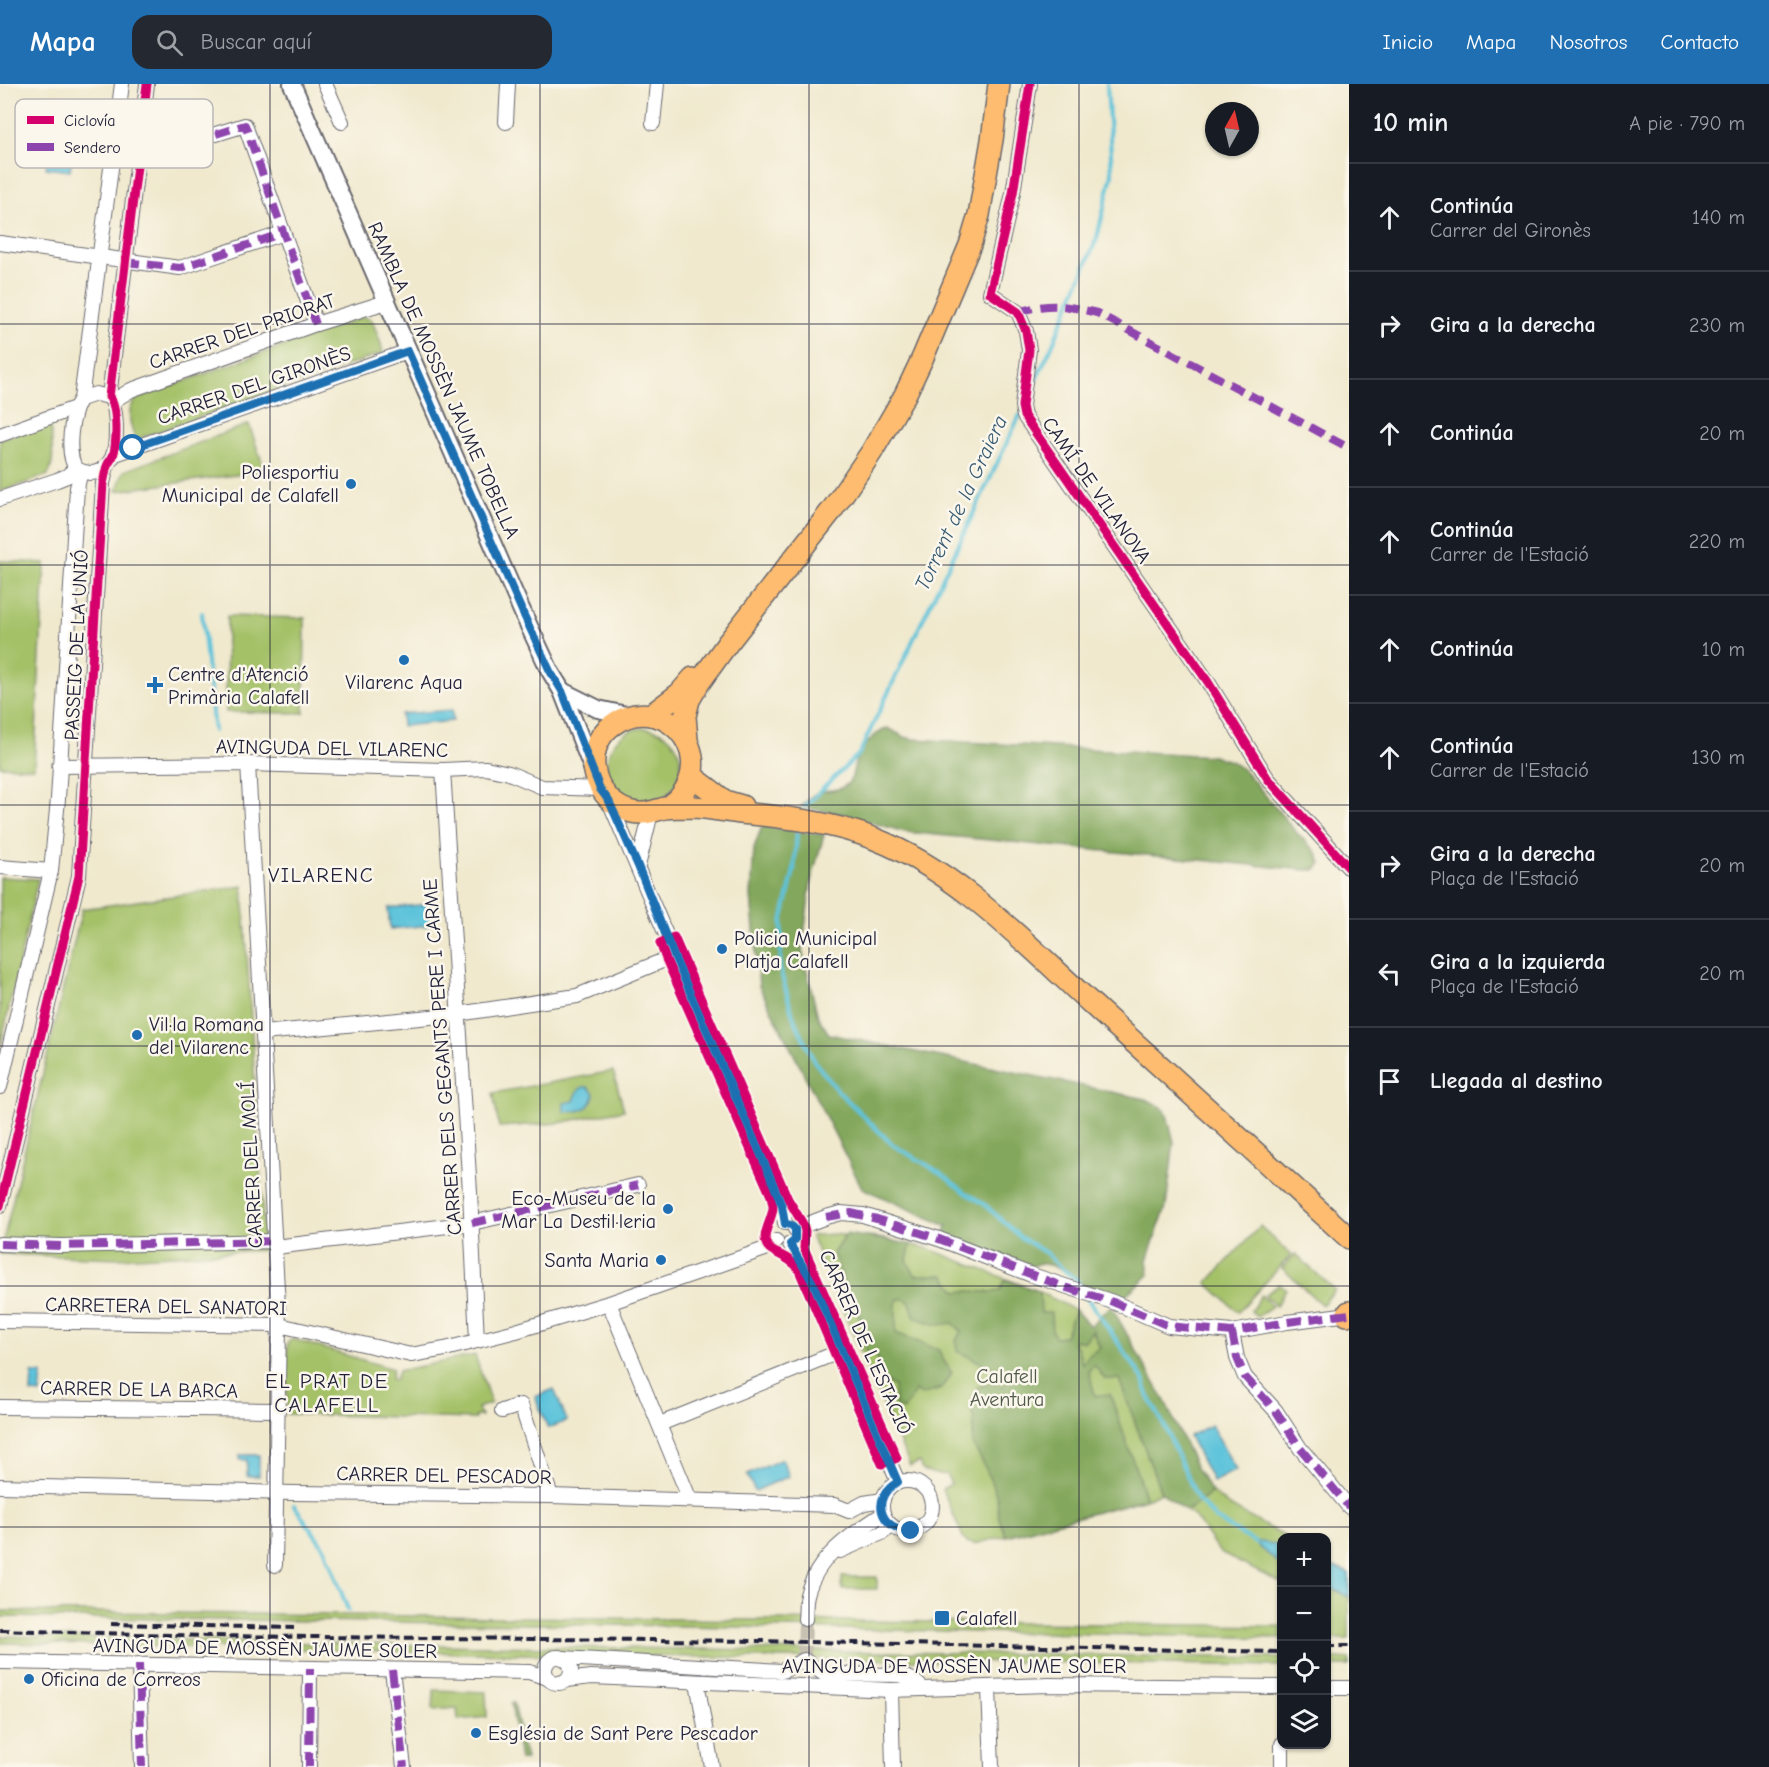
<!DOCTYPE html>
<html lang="es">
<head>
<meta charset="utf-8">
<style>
	:root { --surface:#171b24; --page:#242831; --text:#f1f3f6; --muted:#9ea1a6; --line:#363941; --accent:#1f6fb2 }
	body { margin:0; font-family:"Comic Neue",sans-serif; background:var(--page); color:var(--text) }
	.controls { position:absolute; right:18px; bottom:18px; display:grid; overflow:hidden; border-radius:12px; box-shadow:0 2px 4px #0004 }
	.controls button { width:54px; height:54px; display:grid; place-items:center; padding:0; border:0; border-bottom:2px solid var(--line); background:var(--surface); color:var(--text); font:30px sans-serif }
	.compass { position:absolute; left:1205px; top:18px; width:54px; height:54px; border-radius:50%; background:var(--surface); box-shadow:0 2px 4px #0004; rotate:8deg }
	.stop { position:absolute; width:18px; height:18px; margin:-14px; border:4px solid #1f6fb2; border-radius:50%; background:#fff }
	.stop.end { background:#1f6fb2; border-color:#fff; box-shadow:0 2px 6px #0008 }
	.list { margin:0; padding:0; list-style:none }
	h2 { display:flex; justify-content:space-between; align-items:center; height:78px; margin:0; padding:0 24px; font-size:26px }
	h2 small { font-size:20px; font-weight:400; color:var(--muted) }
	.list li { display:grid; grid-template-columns:39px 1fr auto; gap:18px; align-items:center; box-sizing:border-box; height:108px; padding:0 24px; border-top:2px solid var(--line) }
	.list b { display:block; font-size:22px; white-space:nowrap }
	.list p { margin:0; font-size:20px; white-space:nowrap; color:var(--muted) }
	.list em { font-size:20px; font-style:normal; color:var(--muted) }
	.icon { flex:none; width:33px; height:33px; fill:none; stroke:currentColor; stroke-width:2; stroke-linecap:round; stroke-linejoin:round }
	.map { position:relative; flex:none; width:1349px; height:1683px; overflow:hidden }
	header { display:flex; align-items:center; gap:36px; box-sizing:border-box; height:84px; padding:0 30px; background:var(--accent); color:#fff }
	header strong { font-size:28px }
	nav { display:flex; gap:33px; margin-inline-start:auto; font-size:21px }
	.search { width:420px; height:54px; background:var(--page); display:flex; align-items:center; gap:15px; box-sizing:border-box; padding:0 21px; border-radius:18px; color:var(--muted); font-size:22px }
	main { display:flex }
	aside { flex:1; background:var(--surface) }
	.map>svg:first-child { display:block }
</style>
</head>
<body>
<header>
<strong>Mapa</strong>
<div class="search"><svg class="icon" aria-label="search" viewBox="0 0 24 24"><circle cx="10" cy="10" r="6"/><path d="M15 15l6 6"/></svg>Buscar aquí</div>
<nav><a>Inicio</a><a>Mapa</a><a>Nosotros</a><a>Contacto</a></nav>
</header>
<main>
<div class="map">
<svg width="1349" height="1683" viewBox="0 0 1349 1683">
	<rect width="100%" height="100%" fill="#fbf7ec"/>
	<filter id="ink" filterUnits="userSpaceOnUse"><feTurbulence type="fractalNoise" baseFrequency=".0167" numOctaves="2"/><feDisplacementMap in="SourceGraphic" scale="12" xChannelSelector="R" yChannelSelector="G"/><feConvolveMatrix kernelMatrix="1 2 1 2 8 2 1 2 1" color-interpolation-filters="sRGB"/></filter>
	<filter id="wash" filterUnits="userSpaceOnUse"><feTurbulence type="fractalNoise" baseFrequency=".008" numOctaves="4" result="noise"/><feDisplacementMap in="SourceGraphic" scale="24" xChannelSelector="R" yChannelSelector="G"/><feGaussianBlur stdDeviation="1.35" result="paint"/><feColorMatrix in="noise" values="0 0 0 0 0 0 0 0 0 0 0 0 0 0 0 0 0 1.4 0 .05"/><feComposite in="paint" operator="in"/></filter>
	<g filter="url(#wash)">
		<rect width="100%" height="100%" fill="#f0e9ce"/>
		<g fill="#a4c168" stroke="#637252" stroke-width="1.5">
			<path d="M 363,233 L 372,236 L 381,260 L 383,269 L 140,354 L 135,354 C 130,342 125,322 138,314 Z"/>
			<polygon points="249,340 265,387 116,407 124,387"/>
			<path d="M 46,341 L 51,342 C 51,358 56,377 48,391 L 0,408 L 0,355 Z"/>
			<polygon points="0,477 45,479 34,684 0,682"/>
			<polygon points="227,532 305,534 304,629 226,628"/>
			<circle cx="644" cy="681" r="37"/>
			<polygon points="0,793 38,795 0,964"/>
			<polygon points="243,802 265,1166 118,1174 0,1170 82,825"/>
			<polygon points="613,987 624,1026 559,1039 499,1043 493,1009"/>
			<polygon points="1260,1142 1291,1171 1238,1228 1207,1199"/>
			<polygon points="832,1150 879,1154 927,1164 1040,1208 1075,1226 1092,1245 1100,1264 1119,1294 1161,1408 1146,1415 975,1460 967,1458 963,1453 942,1405 951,1400 946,1390 939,1391 922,1386 919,1378 910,1382 811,1152"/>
			<polygon points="1295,1170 1335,1206 1322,1221 1282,1184"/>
			<polygon points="1279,1200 1286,1205 1276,1222 1265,1211"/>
			<polygon points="1261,1211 1272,1222 1257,1233 1251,1227"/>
			<polygon points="292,1255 393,1285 391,1295 395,1296 398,1287 475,1271 491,1319 478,1324 481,1332 475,1332 475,1335 287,1330 287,1259"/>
			<polygon points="1212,1408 1229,1422 1286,1453 1282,1454 1281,1461 1254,1458 1281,1481 1281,1499 1220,1469 1195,1433 1185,1426 1193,1423"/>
			<rect x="842" y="1493" width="35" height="12"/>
			<polygon points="1326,1502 1349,1513 1349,1555 1327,1555"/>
			<polygon points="0,1527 1281,1542 1282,1554 685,1542 0,1533"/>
			<polygon points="0,1552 365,1560 1281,1574 1282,1582 514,1570 0,1559"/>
			<polygon points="1326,1575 1349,1575 1349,1582 1327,1582"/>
			<polygon points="434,1606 486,1608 487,1633 458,1636 457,1624 433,1626"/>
		</g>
		<g fill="#83a75c" stroke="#52644c" stroke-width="1.5" fill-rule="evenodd">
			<path d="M 888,644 L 904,653 L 913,655 L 1213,672 L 1231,677 L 1246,688 L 1296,748 L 1317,769 L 1321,779 L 1315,786 L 1306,786 L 905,748 L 842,730 L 801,723 C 805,719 810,713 815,710 C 826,703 839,710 849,698 C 854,692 853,684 856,676 C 862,663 874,649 888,644 Z"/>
			<polygon points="762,742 824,751 811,797 802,867 818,933 829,950 1146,1015 1162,1023 1167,1031 1174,1058 1166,1123 1147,1176 1149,1191 1120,1216 1082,1203 1077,1194 1053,1182 1040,1179 1027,1184 944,1151 947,1142 862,1104 759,902 751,812 754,764"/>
			<path d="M 846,1150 L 911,1160 L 907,1176 L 915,1191 L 944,1191 L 957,1208 C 972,1205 985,1210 1000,1207 L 1005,1195 L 1040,1208 L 1041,1229 L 1051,1229 L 1052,1248 L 1056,1253 L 1065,1252 L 1075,1226 L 1090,1242 L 1111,1222 L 1166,1319 L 1196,1384 L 1212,1408 L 1193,1423 L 1185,1426 L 1161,1408 L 1119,1295 L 1105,1295 L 1094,1281 L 1089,1287 L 1095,1312 L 1110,1310 L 1146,1415 L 1006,1452 L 999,1434 L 997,1413 L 984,1380 L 972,1360 L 974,1339 L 971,1321 L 978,1303 L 994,1298 L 1002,1303 L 1007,1297 L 1002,1289 L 957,1267 L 956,1257 L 961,1247 L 953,1239 L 938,1241 L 915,1234 L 910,1219 L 905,1215 L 898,1215 L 896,1220 L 896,1249 L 939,1266 L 942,1274 L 952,1289 L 941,1304 L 922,1311 L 915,1307 L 910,1317 L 903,1326 L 895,1322 L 894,1302 L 878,1294 L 876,1289 L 879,1278 L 876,1271 L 867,1269 L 864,1263 L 870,1256 L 844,1199 L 833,1169 ZM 1093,1246 L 1100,1264 L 1089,1271 L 1082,1280 L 1078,1264 L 1074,1260 L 1075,1256 L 1084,1258 Z"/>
			<polygon points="511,1619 514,1619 526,1675 520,1676"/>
		</g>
		<g fill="#5dc3da" stroke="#40728a" stroke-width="1.5">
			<polygon points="48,68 72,71 70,87 46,84"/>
			<polygon points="452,626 453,637 402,642 401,630"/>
			<polygon points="429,820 431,841 390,845 388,824"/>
			<path d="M 583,1003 L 588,1003 L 594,1009 C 593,1025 578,1029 564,1027 L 564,1019 L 574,1017 L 578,1007 Z"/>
			<polygon points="32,1290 42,1290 40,1310 31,1309"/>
			<polygon points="554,1305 567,1337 548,1344 535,1313"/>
			<polygon points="1211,1341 1236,1386 1213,1398 1189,1352"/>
			<polygon points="240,1371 259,1371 259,1392 247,1392 247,1376 240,1376"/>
			<polygon points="782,1375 789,1392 755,1407 747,1391"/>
			<polygon points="1253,1457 1281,1461 1281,1481"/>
			<polygon points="1327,1480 1349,1489 1349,1513 1327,1502"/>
		</g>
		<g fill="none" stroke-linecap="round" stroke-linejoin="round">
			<g stroke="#5dc3da" stroke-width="4">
				<polyline points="1029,310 1052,262 1097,154 1112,90 1107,0"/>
				<polyline points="202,529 214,647"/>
				<polyline points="805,722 859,670 1020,331"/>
				<polyline points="797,748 794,786 782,838 780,885 793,932 814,977 839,1008 893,1061 939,1088 965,1108 984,1120 1020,1153 1046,1169 1061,1184 1077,1196 1080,1203"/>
				<polyline points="1087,1214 1142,1293 1148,1311 1165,1343 1198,1416 1217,1436 1256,1459"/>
				<polyline points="294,1421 325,1465 348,1526"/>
			</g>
		</g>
	</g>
	<g filter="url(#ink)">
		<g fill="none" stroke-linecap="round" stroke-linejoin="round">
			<polyline stroke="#c7c1b1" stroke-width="14" stroke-dasharray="14 7" stroke-linecap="butt" points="804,1576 805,1535"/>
			<defs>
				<g id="minor">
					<polyline points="325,0 342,38"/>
					<polyline points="1030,0 1013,109 990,209 1018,228 1026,247 1029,266 1022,322 1024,332 1208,598 1268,695 1349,784"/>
					<polyline points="506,38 508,0"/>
					<polyline points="653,39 657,0"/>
					<polyline points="216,50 245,41 316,240"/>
					<polyline points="0,159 180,184 283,149"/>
					<polyline points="81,315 96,310 109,313"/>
					<polyline points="113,317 131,306 316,240 386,218"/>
					<polyline points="0,351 75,324"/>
					<polyline points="113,371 408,267"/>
					<path d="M 107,381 C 102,386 98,389 90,389 C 86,388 80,388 77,385 C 65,372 71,328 81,315 L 122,0"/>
					<polyline points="0,415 57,396 67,392 76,384"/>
					<polyline points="248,680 279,1241 275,1481"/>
					<polyline points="59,682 248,680 443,686 486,684 509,689 542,703 600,705"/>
					<polyline points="443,686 470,1108 477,1257"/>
					<polyline points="609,717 769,1092 782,1122 785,1139"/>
					<polyline points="638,782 651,729"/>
					<polyline points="0,783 51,787"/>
					<polyline points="263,949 451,931 577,912 674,872"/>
					<polyline points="0,1003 51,787 58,715 77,404 81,387"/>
					<path d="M 0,1122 L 79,792 L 103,399 C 105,393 105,386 108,380 C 109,378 112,375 113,372 C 117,360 118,322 109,313 L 147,0"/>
					<polyline points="795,1145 826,1133 841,1129 863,1131 939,1155 1029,1190 1113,1218 1169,1242 1232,1248 1287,1238 1349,1230"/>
					<polyline points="0,1160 61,1162 275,1157"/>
					<polyline points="790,1160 813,1199 898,1398"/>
					<polyline points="275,1163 472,1139 638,1101"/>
					<polyline points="609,1219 690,1416"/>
					<polyline points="0,1237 279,1241 411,1271 445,1265 516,1247 609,1219 751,1170 765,1165 776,1157"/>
					<polyline points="1232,1248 1237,1274 1245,1293 1276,1327 1300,1364 1349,1423"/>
					<polyline points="0,1323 278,1326"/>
					<polyline points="502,1327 521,1321 551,1412"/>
					<polyline points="660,1340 841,1267"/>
					<circle cx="907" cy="1422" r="25"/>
					<polyline points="0,1402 294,1409 551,1412 834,1421 849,1427 864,1419 883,1416"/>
					<polyline points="840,1467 882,1449 892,1442"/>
					<path d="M 805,1535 C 806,1528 805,1519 807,1511 C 817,1472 852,1450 883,1430"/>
					<circle cx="558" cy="1586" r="13"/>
					<polyline points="563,1574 782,1587 804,1576 824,1590 900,1591 913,1596 922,1604"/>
					<polyline points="0,1578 529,1588 548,1594"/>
					<polyline points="139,1580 142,1683"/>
					<polyline points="392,1586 404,1683"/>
					<polyline points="567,1596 591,1593 891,1606 1049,1601 1282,1603"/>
					<polyline points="697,1598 712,1683"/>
					<polyline points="989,1604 992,1683"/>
					<polyline points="1326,1604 1349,1604"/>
					<polyline points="891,1606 893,1683"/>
					<polyline points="309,1683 310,1584"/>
					<polyline points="1282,1683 1282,1660"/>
				</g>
				<g id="tertiary">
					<polyline points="292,0 522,527 550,587 562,607 593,686"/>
					<polyline points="562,607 598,625 631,632"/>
				</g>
				<g id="primary">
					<polyline points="651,631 680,609 693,594"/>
					<polyline points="687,656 685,632 689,616 699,599 727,560 832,426 871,369 905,311 923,273 970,161 979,131 992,56 999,0"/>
					<polyline points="692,692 725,717 742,722"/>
					<path d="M 667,724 C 671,721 677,717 680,713 C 719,666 659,604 611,642 C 579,667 595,719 632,728 C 644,731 654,727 665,724 C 674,723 685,723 694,723 C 709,724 725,727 740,729 C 785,733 832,738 875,755 C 959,788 1027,861 1093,921 C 1179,999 1264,1076 1349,1154"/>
					<polyline points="1347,1231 1349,1228"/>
				</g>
			</defs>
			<use href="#minor" stroke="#6a686e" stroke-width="16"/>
			<use href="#tertiary" stroke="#6a686e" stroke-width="20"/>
			<use href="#primary" stroke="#6a686e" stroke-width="24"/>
			<use href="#minor" stroke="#fff" stroke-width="14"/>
			<use href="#tertiary" stroke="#fff" stroke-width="16"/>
			<use href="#primary" stroke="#fdbc6f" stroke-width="21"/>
			<g stroke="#22223b" stroke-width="4" stroke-dasharray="9 4.5" stroke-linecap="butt">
				<polyline points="111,1540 294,1544"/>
				<polyline points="0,1546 207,1552 760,1557 1282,1568"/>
				<polyline points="1326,1562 1349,1562"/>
			</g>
			<g stroke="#8e44ad" stroke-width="8" stroke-dasharray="15 8" stroke-linecap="butt">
				<polyline points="216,50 245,41 316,240"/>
				<polyline points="125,178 180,184 283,149"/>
				<path d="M 1018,228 C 1051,218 1065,221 1097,229 L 1349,364"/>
				<polyline points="826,1133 851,1129 877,1135 939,1155 1064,1203 1113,1218 1169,1242 1232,1248 1287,1238 1349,1230"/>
				<polyline points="472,1139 638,1101"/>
				<polyline points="0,1160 61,1162 275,1157"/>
				<polyline points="1232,1248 1237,1274 1245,1293 1276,1327 1300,1364 1349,1423"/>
				<polyline points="139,1580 142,1683"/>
				<polyline points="392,1586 404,1683"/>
				<polyline points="309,1683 310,1584"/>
			</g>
			<defs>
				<g id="cycleway">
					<polyline points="1030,0 1013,109 990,209 1018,228 1026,247 1029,266 1022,322 1024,332 1208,598 1268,695 1349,784"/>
					<path d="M 674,853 L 788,1115 L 803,1140 L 805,1147 L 804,1164 L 897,1374 L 882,1380 L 798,1184 C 788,1171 773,1170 768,1163 C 759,1151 774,1134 773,1122 C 773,1121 771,1113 771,1112 L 666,875 L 660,859 Z"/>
					<path d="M 0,1122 L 79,792 L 103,399 C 105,393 105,386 108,380 C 109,378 112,375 113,372 C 117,360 118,322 109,313 L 147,0"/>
				</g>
			</defs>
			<use href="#cycleway" stroke="#fbf7ec" stroke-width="13"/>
			<use href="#cycleway" stroke="#d6006c" stroke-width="9"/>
		</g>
	</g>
	<g fill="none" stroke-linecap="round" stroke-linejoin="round" filter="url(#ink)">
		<path stroke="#1f6fb2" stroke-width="8" d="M 133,364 L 408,267 L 522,527 L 550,587 L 562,607 L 600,705 L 609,717 L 638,782 L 674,872 L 770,1092 L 782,1122 L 785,1140 L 791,1141 L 795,1145 L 795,1156 L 790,1160 L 813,1199 L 898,1398 C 870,1413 879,1446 911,1447"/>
	</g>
	<path fill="none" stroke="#22223b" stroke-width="1.5" stroke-opacity="0.55" d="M 270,0 L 270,1683M 540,0 L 540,1683M 809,0 L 809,1683M 1079,0 L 1079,1683M 0,240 L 1349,240M 0,481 L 1349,481M 0,721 L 1349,721M 0,962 L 1349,962M 0,1202 L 1349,1202M 0,1443 L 1349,1443"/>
	<g fill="#1f6fb2" stroke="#fbf7ec" stroke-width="2">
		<circle cx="351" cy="400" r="6"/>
		<circle cx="404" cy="576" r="6"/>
		<path d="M152 592h6v6h6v6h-6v6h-6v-6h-6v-6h6z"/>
		<circle cx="722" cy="865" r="6"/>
		<circle cx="137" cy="951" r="6"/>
		<circle cx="668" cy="1125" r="6"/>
		<circle cx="661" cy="1176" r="6"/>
		<rect x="934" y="1526" width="16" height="16" rx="3"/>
		<circle cx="29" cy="1595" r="6"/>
		<circle cx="476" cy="1649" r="6"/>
	</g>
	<g text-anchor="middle" stroke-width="5" stroke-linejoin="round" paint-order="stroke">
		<g font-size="20" fill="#22223b" stroke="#fbf7ec">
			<text transform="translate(242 247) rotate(-19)" y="7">CARRER DEL PRIORAT</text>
			<text transform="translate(444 296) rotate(66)" y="7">RAMBLA DE MOSSÈN JAUME TOBELLA</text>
			<text transform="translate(254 301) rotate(-19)" y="7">CARRER DEL GIRONÈS</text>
			<text transform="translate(1097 406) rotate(55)" y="7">CAMÍ DE VILANOVA</text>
			<text transform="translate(76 561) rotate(-87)" y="7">PASSEIG DE LA UNIÓ</text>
			<text transform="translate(332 664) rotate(1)" y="7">AVINGUDA DEL VILARENC</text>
			<text transform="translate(442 973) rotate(-94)" y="7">CARRER DELS GEGANTS PERE I CARME</text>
			<text transform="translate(251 1081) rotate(-93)" y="7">CARRER DEL MOLÍ</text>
			<text transform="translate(166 1222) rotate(1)" y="7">CARRETERA DEL SANATORI</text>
			<text transform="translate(866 1258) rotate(66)" y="7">CARRER DE L'ESTACIÓ</text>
			<text transform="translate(139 1305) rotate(1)" y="7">CARRER DE LA BARCA</text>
			<text transform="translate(444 1391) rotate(1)" y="7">CARRER DEL PESCADOR</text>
			<text transform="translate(265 1564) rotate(1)" y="7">AVINGUDA DE MOSSÈN JAUME SOLER</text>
			<text x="954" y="1589">AVINGUDA DE MOSSÈN JAUME SOLER</text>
		</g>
		<g font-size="20" fill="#22223b" stroke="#fbf7ec" text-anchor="start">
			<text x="339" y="395" text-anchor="end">Poliesportiu<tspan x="339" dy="23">Municipal de Calafell</tspan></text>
			<text x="168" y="597">Centre d'Atenció<tspan x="168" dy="23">Primària Calafell</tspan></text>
			<text x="404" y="605" text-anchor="middle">Vilarenc Aqua</text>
			<text x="734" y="861">Policia Municipal<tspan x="734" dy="23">Platja Calafell</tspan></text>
			<text x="149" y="947">Vil·la Romana<tspan x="149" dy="23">del Vilarenc</tspan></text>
			<text x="656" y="1121" text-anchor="end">Eco-Museu de la<tspan x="656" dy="23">Mar La Destil·leria</tspan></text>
			<text x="649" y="1183" text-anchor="end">Santa Maria</text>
			<text x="956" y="1541">Calafell</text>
			<text x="41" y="1602">Oficina de Correos</text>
			<text x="488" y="1656">Església de Sant Pere Pescador</text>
		</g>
		<g font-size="20" fill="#505a4b" stroke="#fbf7ec">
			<text x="1007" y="1299">Calafell<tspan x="1007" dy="23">Aventura</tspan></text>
		</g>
		<g font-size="21" font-style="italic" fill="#375a73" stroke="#fbf7ec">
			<text transform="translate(961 419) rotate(-65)" y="7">Torrent de la Graiera</text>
		</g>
		<g font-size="21" letter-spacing="1.5" fill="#22223b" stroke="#fbf7ec">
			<text x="321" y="798">VILARENC</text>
			<text x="327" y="1304">EL PRAT DE<tspan x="327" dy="24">CALAFELL</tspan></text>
		</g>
	</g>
	<rect x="15" y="15" width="198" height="69" rx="9" fill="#fbf7ec" stroke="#bab7b7" stroke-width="1.5"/>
	<rect x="27" y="32" width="27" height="8" fill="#d6006c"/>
	<rect x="27" y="59" width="27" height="8" fill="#8e44ad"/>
	<g font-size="16" fill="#22223b">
		<text x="64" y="42">Ciclovía</text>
		<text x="64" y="69">Sendero</text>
	</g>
</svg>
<div class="controls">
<button>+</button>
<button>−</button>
<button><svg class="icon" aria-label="locate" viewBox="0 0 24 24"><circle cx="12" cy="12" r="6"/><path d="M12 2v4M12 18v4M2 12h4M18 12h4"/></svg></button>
<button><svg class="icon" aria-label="layers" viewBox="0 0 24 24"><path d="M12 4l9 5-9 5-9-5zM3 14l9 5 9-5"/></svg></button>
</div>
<svg class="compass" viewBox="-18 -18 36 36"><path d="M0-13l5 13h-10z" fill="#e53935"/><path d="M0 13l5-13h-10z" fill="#9ea1a6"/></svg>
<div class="stop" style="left:133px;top:364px"></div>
<div class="stop end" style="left:911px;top:1447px"></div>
</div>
<aside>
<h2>10 min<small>A pie · 790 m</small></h2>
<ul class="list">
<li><svg class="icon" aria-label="ahead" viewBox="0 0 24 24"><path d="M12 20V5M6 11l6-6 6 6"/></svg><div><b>Continúa</b><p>Carrer del Gironès</p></div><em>140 m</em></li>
<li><svg class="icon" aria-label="right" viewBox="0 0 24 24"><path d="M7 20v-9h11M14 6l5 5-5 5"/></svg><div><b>Gira a la derecha</b></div><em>230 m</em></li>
<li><svg class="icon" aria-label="ahead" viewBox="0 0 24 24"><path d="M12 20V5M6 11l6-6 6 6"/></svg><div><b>Continúa</b></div><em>20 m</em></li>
<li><svg class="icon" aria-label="ahead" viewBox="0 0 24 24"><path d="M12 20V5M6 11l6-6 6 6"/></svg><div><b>Continúa</b><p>Carrer de l'Estació</p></div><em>220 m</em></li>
<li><svg class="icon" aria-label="ahead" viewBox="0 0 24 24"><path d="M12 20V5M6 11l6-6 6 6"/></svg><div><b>Continúa</b></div><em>10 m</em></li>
<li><svg class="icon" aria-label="ahead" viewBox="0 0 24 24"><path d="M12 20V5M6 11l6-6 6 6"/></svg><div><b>Continúa</b><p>Carrer de l'Estació</p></div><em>130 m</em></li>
<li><svg class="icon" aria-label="right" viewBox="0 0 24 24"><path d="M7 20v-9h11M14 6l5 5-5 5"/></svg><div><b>Gira a la derecha</b><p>Plaça de l'Estació</p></div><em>20 m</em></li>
<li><svg class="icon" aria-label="left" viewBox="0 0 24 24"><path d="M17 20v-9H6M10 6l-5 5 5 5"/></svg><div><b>Gira a la izquierda</b><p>Plaça de l'Estació</p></div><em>20 m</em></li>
<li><svg class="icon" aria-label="arrive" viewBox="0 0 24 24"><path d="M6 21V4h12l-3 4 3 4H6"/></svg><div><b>Llegada al destino</b></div></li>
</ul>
</aside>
</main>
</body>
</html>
